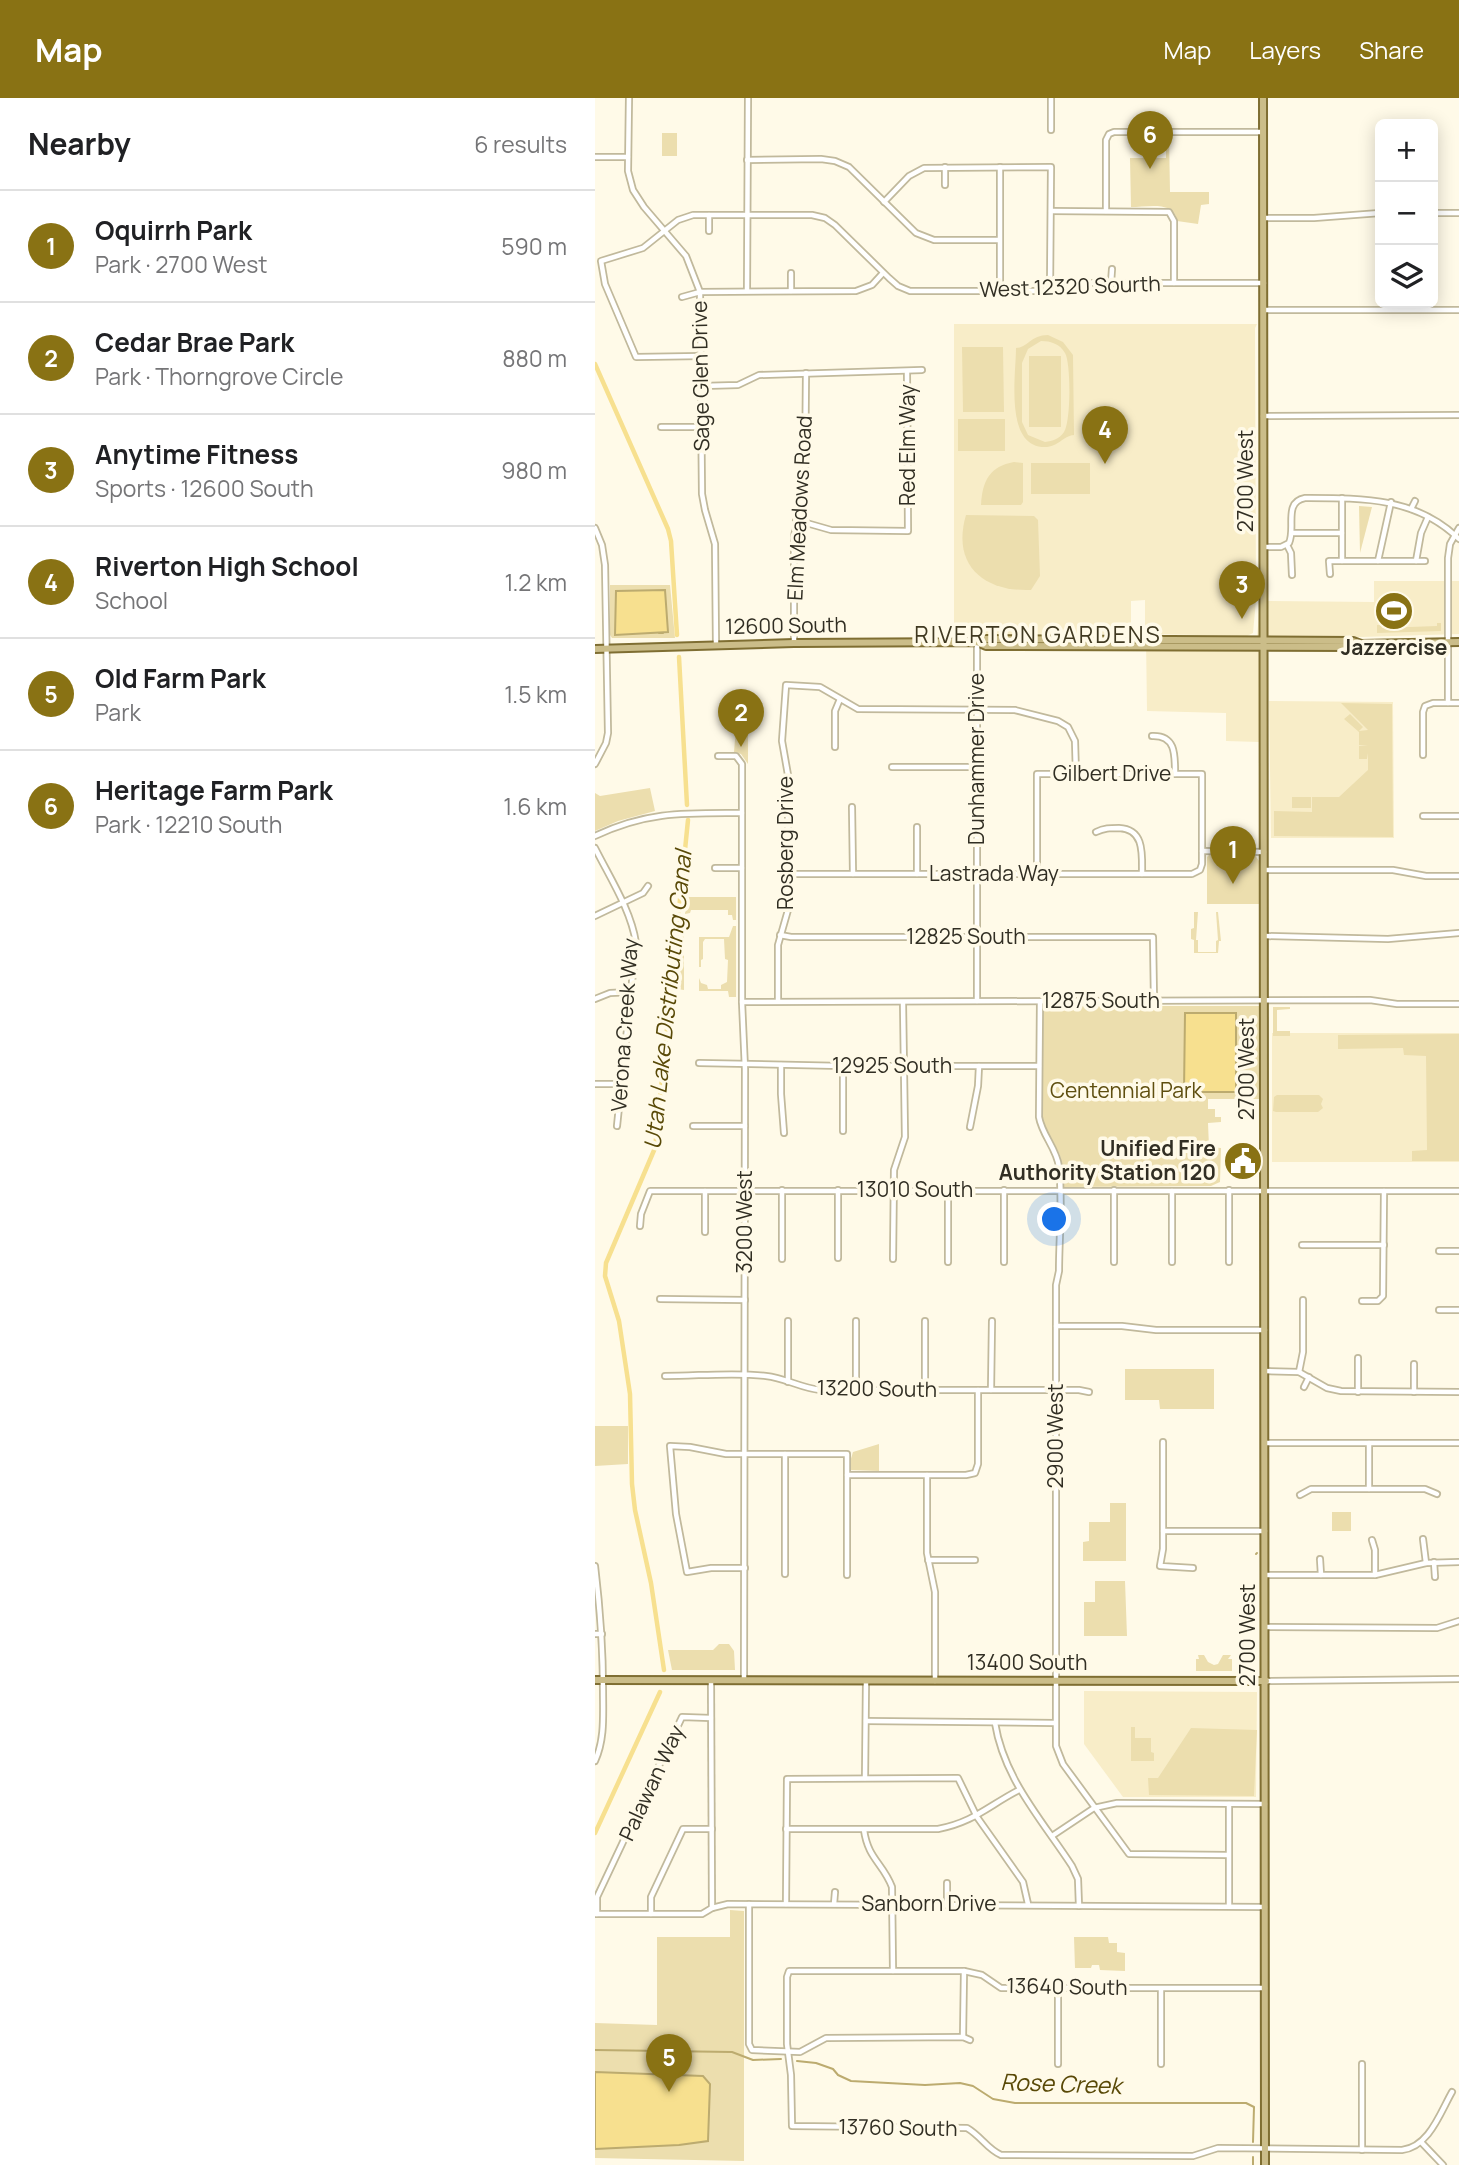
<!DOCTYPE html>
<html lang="en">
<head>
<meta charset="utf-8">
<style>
	:root { --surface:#fff; --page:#f6f6f6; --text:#202124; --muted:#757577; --line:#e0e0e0; --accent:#897214 }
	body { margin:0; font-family:Manrope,sans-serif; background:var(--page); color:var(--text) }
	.controls { position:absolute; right:21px; top:21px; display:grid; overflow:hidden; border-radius:10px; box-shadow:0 4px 18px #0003 }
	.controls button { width:63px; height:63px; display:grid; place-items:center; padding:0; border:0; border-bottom:2px solid var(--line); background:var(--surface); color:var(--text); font:35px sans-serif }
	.you { position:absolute; left:460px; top:1122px; width:24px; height:24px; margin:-18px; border:5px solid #fff; border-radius:50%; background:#1a73e8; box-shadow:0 0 0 10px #1a73e833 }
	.badge { display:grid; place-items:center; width:46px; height:46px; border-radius:50%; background:var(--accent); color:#fff; font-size:23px; font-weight:700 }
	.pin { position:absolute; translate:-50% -58px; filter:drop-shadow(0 2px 4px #0008) }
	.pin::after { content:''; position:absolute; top:37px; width:24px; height:21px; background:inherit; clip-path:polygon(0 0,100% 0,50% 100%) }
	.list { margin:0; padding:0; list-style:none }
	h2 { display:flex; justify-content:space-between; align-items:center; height:91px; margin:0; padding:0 28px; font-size:30px }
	h2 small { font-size:23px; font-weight:400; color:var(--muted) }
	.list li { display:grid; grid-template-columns:46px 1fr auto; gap:21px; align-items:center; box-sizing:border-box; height:112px; padding:0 28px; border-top:2px solid var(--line) }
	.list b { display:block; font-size:26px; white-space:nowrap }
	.list p { margin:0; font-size:23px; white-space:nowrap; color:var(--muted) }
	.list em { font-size:23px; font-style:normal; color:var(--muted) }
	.icon { flex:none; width:38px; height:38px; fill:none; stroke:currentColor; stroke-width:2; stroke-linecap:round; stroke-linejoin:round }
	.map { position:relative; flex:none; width:864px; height:2067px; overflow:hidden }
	header { display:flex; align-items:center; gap:42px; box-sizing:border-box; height:98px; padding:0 35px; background:var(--accent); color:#fff }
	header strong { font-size:33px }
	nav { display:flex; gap:38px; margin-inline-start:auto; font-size:24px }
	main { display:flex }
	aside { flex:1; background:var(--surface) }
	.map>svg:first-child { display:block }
</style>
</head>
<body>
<header>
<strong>Map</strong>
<nav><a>Map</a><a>Layers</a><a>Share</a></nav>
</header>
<main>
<aside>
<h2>Nearby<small>6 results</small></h2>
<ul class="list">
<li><span class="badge">1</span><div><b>Oquirrh Park</b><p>Park · 2700 West</p></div><em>590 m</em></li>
<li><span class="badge">2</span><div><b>Cedar Brae Park</b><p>Park · Thorngrove Circle</p></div><em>880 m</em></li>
<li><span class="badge">3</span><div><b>Anytime Fitness</b><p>Sports · 12600 South</p></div><em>980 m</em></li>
<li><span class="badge">4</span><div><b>Riverton High School</b><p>School</p></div><em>1.2 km</em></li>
<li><span class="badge">5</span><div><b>Old Farm Park</b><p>Park</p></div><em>1.5 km</em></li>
<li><span class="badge">6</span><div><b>Heritage Farm Park</b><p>Park · 12210 South</p></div><em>1.6 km</em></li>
</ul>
</aside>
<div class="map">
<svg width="864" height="2067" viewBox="0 0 864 2067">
	<rect width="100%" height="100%" fill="#fffae8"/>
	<g fill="#f8edc8">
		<polygon points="359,226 662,226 660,230 661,502 658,535 652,538 554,536 550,531 550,502 536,503 536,536 359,536"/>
		<polygon points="779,483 864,483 864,536 665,542 664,644 631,643 631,615 552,613 551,540 662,539 665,503 779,504"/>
		<polygon points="674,603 798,604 799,740 676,740"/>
		<rect x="677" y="935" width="187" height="129"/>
		<polygon points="489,1593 662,1594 661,1699 528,1699 489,1646"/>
	</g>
	<g fill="#ecdeae" fill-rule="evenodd">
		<rect x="67" y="35" width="15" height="23"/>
		<path d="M 571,38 L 574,38 L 575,94 L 614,94 L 614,106 L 606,107 L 603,126 L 582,123 C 579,102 552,109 536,109 L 535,60 L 571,60 Z"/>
		<path d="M 453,237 L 468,244 L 478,257 L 479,337 C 468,338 463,349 450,349 C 409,349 421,277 421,250 C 432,250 436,237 453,237 ZM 446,243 C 456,243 465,246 470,255 C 476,265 476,324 469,334 C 464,341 458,343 450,344 L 433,337 L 427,324 L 427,265 L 433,251 Z"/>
		<polygon points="367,249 408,249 409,314 368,314"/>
		<rect x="434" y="258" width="32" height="71"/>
		<polygon points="410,321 410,353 363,353 363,321"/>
		<path d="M 419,364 L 428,365 L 428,404 L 426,407 L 386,407 C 387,383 395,368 419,364 Z"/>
		<rect x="436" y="365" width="59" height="31"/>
		<polygon points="764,408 777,409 765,455"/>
		<path d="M 371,417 L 439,418 L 443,422 L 445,478 L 436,492 C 390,494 356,468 371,417 Z"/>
		<polygon points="15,487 75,487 80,540 17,540 15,537"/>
		<polygon points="842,525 846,525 846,533 782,535 782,527 786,527 787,530 842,528"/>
		<polygon points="746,605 797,606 798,739 679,738 679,713 717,714 717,699 744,699 773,672 773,655 772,661 764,661 764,648 773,647 764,647 764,634 749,621 755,616 768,629 764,633 773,632"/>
		<polygon points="141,630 153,630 153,666 146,656 139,654"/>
		<polygon points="55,690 60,713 23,723 0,733 0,695 5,698"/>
		<rect x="697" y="699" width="19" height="11"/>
		<polygon points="614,757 660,757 664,763 664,806 612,806 612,759"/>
		<polygon points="92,799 141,799 141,822 138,822 137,817 133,817 133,812 96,812 95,815 90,816"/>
		<polygon points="599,814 603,814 601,842 603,842 603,854 621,854 621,843 623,842 621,814 623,814 626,843 624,843 623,855 599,855 599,842 596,841 596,831 599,830"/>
		<polygon points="89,823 89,892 82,891"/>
		<polygon points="138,828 141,828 141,899 134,899 133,893 104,893 104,880 106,885 112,887 113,891 126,891 126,887 132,884 133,862 130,861 129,841 110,841 108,844 108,861 106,862 106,869 104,869 104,839 134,839"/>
		<polygon points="448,908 665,908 665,1001 613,1001 613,1011 620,1011 620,1019 626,1019 626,1024 613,1025 614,1049 626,1050 625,1084 616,1088 468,1089 465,1057 451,1033 448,1020"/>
		<polygon points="678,909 695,909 695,911 682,912 682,933 695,933 695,938 678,938"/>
		<polygon points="864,936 864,1063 817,1063 817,1053 832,1052 831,958 809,957 808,950 743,951 743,937"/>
		<polygon points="682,997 724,997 728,1001 726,1006 728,1010 723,1014 681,1014 678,1013 679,999"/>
		<polygon points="530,1271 619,1271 619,1311 565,1311 564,1302 530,1302"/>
		<polygon points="0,1328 33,1328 33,1366 0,1368"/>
		<polygon points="284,1346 284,1373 256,1372 255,1364 258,1354"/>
		<polygon points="515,1405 531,1405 531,1463 488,1463 488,1444 494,1443 494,1424 515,1424"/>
		<rect x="737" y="1414" width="19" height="19"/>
		<polygon points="500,1483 530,1483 532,1538 489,1538 489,1504 500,1504"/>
		<polygon points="124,1546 134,1546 139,1553 140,1572 77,1572 73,1552 118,1552"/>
		<polygon points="603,1557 609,1557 613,1564 619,1567 623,1566 628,1557 636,1557 633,1561 637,1561 637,1573 601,1573 601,1561 604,1561"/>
		<polygon points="536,1629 540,1629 540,1640 556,1640 556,1654 559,1655 559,1663 536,1663"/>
		<polygon points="596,1630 662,1632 659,1698 554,1697 553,1680 563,1680"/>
		<polygon points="135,1812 149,1813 149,2063 0,2060 0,1925 62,1927 62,1839 135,1839"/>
		<polygon points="479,1839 513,1839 514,1845 522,1845 522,1854 530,1855 530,1873 505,1872 504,1867 497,1867 496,1870 480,1870"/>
	</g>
	<g fill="#f7e08f" stroke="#bcab6f" stroke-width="2">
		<polygon points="70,492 73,534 20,537 21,493"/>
		<polygon points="590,915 641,915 641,994 589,994"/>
		<polygon points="0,1974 108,1978 115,1986 113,2043 84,2047 0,2051"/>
	</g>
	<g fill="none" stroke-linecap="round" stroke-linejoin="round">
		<g stroke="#bcab6f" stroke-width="2">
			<polyline points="64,535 68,535"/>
			<polyline points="661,1456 662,1455"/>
			<polyline points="0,1952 137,1954 158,1962 186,1961"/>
			<polyline points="202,1963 221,1965 238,1971 243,1977 256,1983 330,1987 365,1985 378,1988 398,2001 420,2005 651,2005 659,2009 658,2044"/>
			<polyline points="658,2059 658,2067"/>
		</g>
		<g stroke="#f7e08f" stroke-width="4.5">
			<polyline points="0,266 73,431 76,443 82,537"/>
			<polyline points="84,559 92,707"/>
			<polyline points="69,1572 56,1485 40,1412 37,1386 35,1296 24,1223 10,1178 11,1165 60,1050 93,722"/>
			<polyline points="0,1735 65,1594"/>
		</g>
		<defs>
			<g id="minor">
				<polyline points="34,0 33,73 38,92 49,109 91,158 105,194 107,396 110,412 120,446 121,547"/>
				<polyline points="456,0 456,32"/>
				<polyline points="0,59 33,59"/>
				<polyline points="152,62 226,61 240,63 254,69 321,135 339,142 404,142"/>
				<polyline points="350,87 350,69"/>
				<polyline points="289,104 314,78 329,70 456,69 455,193"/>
				<polyline points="456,113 574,114 579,123 579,185"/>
				<polyline points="511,113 511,42 514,36 519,34 668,34"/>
				<polyline points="838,115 864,115"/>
				<polyline points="114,117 114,133"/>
				<polyline points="669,120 719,120 785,115"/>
				<polyline points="196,175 196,193"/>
				<polyline points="516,185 517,171"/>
				<polyline points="152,193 153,0"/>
				<polyline points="405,193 405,69"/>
				<polyline points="87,199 105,194 261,193 277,187 288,175"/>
				<polyline points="669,212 864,212"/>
				<polyline points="107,258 41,259 10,186 6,163 48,150 83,122 98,117 217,117 230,120 240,127 294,180 303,188 315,193 455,193 490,185 669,185"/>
				<polyline points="107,288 143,287 164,277 327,272"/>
				<polyline points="668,318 864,317"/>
				<polyline points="66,329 108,329"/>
				<polyline points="816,411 820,403"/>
				<polyline points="201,422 236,432 313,433 312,274"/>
				<polyline points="0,430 7,447 10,467 13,635 11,645 0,666"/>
				<polyline points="697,435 747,435"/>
				<polyline points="692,447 696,455 697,477"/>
				<path d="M 669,449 L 686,449 L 694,445 C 701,430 688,404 710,400 C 767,400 821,399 864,441"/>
				<polyline points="747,463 747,400"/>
				<polyline points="783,463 796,404"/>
				<polyline points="821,463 826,435 833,419"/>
				<polyline points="735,476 734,463 830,463"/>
				<polyline points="382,544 382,903"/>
				<polyline points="199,545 199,439 210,380 211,275"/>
				<polyline points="853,605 853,460 855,446 864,430"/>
				<path d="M 557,638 C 581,637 580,657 580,676"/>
				<polyline points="240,649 240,613 245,601"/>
				<polyline points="828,657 828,614 830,608 838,605 864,605"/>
				<polyline points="123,658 141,658 147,666 147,904 150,971 149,1582"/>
				<polyline points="297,669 382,669"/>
				<polyline points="257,709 258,776"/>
				<polyline points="828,718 864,718"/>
				<polyline points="322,729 322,776"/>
				<path d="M 501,734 C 509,730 515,730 524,730 C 550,731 547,757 547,776"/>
				<path d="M 0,738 C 52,713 91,715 147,715"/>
				<path d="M 0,750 C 15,780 36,812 41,845 L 22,1028"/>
				<polyline points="607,753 669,754"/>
				<polyline points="120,770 147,770"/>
				<polyline points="669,772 798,772 831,778 864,778"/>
				<polyline points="193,776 597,776 605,772 607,766 607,676 442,676 442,776"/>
				<polyline points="0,818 48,795 53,788"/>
				<polyline points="185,837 196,839 558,839 559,903"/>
				<polyline points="670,838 793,841 864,835"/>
				<polyline points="0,901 15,895 36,894"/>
				<polyline points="183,903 183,847 193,812 193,677 187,643 191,587 225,589 263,611 420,612 463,623 473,629 480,643 481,676"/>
				<polyline points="147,904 775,902 802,906 864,906"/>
				<path d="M 445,904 L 444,1019 C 447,1037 462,1051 464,1069 C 468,1103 464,1139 464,1173 L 461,1187 L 461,1648 L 468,1666 L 534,1756 L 633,1757"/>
				<polyline points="104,965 248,968 444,968"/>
				<polyline points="186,967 186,996 189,1035"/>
				<polyline points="0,986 26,986"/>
				<polyline points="98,1028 150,1028"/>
				<polyline points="375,1029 383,988 384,968"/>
				<polyline points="248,1033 248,968"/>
				<polyline points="243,1092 243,1160"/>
				<polyline points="409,1092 409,1164"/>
				<polyline points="519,1092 519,1164"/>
				<polyline points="634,1092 634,1164"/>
				<polyline points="110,1093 110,1134"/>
				<polyline points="353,1093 353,1164"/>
				<polyline points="577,1093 577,1164"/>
				<polyline points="45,1128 46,1116 55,1093 864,1093"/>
				<polyline points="707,1147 789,1147"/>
				<polyline points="844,1153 864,1153"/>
				<polyline points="187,1161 187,1092"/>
				<polyline points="298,1161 299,1072 310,1039 308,905"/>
				<polyline points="65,1201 150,1202"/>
				<polyline points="767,1203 783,1203 788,1198 789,1093"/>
				<polyline points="844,1212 864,1212"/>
				<polyline points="261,1223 261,1292"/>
				<polyline points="330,1223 330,1292"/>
				<polyline points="461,1228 527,1228 561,1232 670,1232"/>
				<polyline points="763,1260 763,1294"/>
				<polyline points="819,1266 819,1294"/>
				<polyline points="670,1273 704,1274 732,1290 746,1293 864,1294"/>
				<polyline points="704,1274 708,1254 708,1202"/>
				<path d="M 70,1278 C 103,1278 139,1274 171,1278 C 190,1280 206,1290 225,1292 L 484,1292 L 494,1294"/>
				<polyline points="193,1284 193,1223"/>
				<polyline points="709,1289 714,1279"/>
				<polyline points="396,1292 397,1223"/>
				<polyline points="568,1344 568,1451 565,1468 598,1470"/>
				<polyline points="671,1345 864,1345"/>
				<polyline points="774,1345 774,1391"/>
				<polyline points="190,1356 190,1476"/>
				<polyline points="252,1377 371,1377 380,1375 383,1366 383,1292"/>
				<polyline points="332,1377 332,1455 340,1494 340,1583"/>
				<polyline points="705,1397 716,1391 830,1391 842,1396"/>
				<polyline points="568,1433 670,1433"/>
				<polyline points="828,1441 831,1465"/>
				<polyline points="777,1442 780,1452 780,1477"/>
				<polyline points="725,1461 726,1477"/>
				<polyline points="333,1462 380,1462"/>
				<polyline points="839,1464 840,1479"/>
				<path d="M 0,1468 C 5,1510 8,1551 8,1593 C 8,1617 10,1641 0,1663"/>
				<polyline points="150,1470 116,1470 92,1474 81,1416 75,1348 95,1349 131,1356 252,1356 252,1477"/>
				<polyline points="671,1477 780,1477 831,1465 864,1464"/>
				<polyline points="671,1529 842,1530 864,1523"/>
				<polyline points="0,1536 7,1536"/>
				<polyline points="116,1583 117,1810"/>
				<polyline points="671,1583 864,1581"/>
				<polyline points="271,1623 460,1625"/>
				<path d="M 400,1625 C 409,1681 447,1722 477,1768 L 483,1781 L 484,1808"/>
				<polyline points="270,1680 271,1583"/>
				<path d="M 191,1731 L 343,1731 C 379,1724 393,1708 424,1692"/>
				<path d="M 269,1732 C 273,1761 288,1765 297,1789 L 298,1873"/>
				<polyline points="457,1738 499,1710 522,1705 670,1706"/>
				<polyline points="352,1785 352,1806"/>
				<polyline points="154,1806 154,1946 157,1952 205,1954 231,1940 368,1939 375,1942"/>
				<polyline points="191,1806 192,1681 363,1680 382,1719 428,1784 433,1806"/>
				<polyline points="239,1806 240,1794"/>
				<polyline points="634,1808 634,1706"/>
				<polyline points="0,1816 107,1816 117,1810 133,1806 670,1809"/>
				<polyline points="2,1816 2,1799 87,1619 116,1620"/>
				<polyline points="56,1816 56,1799 88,1731 117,1731"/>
				<polyline points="463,1890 463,1966"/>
				<path d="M 670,1890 L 406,1890 L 387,1877 L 369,1873 L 194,1873 L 192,1879 L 192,1946 L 196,1977 L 197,2028 L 372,2030 C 386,2038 392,2051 406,2057 L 598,2058 L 623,2050 L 807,2052 C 834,2049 845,2015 857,1994"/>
				<polyline points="368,1939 369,1873"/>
				<polyline points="566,1966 566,1891"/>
				<polyline points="767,1966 767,2052"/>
				<polyline points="826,2044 848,2067"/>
			</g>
			<g id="major">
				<polyline points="668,0 670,2067"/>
				<polyline points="382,544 390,541 758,543 766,546 864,544"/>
				<polyline points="0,551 199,545 382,544 391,548 758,549 766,546"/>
				<polyline points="0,1582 671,1583"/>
			</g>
		</defs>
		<use href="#minor" stroke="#c1b99c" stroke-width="8"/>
		<use href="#major" stroke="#7f6e32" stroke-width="10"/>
		<use href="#minor" stroke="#fff" stroke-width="4.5"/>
		<use href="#major" stroke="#cbbd89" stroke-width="6"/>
	</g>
	<defs>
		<symbol id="stadium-disc" viewBox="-11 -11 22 22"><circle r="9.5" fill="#897214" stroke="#fffae8"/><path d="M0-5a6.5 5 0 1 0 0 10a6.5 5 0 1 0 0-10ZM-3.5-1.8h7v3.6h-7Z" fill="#fff"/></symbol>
		<symbol id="civic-disc" viewBox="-11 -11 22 22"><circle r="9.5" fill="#897214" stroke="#fffae8"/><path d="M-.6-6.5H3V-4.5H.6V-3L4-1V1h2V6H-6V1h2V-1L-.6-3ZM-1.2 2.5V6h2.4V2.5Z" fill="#fff"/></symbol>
	</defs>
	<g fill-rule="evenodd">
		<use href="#stadium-disc" x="777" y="491" width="44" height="44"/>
		<use href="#civic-disc" x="626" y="1041" width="44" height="44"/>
	</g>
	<g text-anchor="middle" stroke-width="7" stroke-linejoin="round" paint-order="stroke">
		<g font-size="21" fill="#312e23" stroke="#fffae8">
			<text transform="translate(475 189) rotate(-2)" y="7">West 12320 Sourth</text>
			<text transform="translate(106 278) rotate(-91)" y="7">Sage Glen Drive</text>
			<text transform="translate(313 347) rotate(-90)" y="7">Red Elm Way</text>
			<text transform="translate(651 383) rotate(-90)" y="7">2700 West</text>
			<text transform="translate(205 410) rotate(-87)" y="7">Elm Meadows Road</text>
			<text transform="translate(191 528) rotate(-1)" y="7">12600 South</text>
			<text transform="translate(382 661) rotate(-90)" y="7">Dunhammer Drive</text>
			<text x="517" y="683">Gilbert Drive</text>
			<text transform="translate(191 745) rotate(-90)" y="7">Rosberg Drive</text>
			<text x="399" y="783">Lastrada Way</text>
			<text x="371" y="846">12825 South</text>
			<text x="506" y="910">12875 South</text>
			<text transform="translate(30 927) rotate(-86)" y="7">Verona Creek Way</text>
			<text x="297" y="975">12925 South</text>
			<text transform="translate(652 971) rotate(-90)" y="7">2700 West</text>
			<text x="320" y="1099">13010 South</text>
			<text transform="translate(150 1124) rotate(-90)" y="7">3200 West</text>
			<text transform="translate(282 1291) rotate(1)" y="7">13200 South</text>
			<text transform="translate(461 1338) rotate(-90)" y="7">2900 West</text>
			<text transform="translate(653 1537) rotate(-90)" y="7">2700 West</text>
			<text x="432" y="1572">13400 South</text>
			<text transform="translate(57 1685) rotate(-65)" y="7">Palawan Way</text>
			<text x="334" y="1813">Sanborn Drive</text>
			<text transform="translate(472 1889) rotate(1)" y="7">13640 South</text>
			<text transform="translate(303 2030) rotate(1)" y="7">13760 South</text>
		</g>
		<g font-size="21" font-weight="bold" fill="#312e23" stroke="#fffae8">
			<text x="799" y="557">Jazzercise</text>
			<text x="621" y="1058" text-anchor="end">Unified Fire<tspan x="621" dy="24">Authority Station 120</tspan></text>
		</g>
		<g font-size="21" fill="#5e4e0f" stroke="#fffae8">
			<text x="531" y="1000">Centennial Park</text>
		</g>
		<g font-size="23" letter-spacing="2" fill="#403921" stroke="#fffae8">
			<text x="443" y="545">RIVERTON GARDENS</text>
		</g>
		<g font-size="23" font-style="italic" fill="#594907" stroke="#fffae8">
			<text transform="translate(73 902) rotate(-84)" y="8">Utah Lake Distributing Canal</text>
			<text transform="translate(466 1986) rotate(2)" y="8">Rose Creek</text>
		</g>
	</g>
</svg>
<div class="controls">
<button>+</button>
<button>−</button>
<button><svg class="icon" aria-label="layers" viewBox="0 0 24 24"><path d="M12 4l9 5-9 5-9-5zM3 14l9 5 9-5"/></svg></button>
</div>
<div class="you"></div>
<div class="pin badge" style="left:638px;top:786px">1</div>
<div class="pin badge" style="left:146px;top:649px">2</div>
<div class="pin badge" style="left:647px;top:521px">3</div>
<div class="pin badge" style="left:510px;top:366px">4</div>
<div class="pin badge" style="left:74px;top:1994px">5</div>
<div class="pin badge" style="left:555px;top:71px">6</div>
</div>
</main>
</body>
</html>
